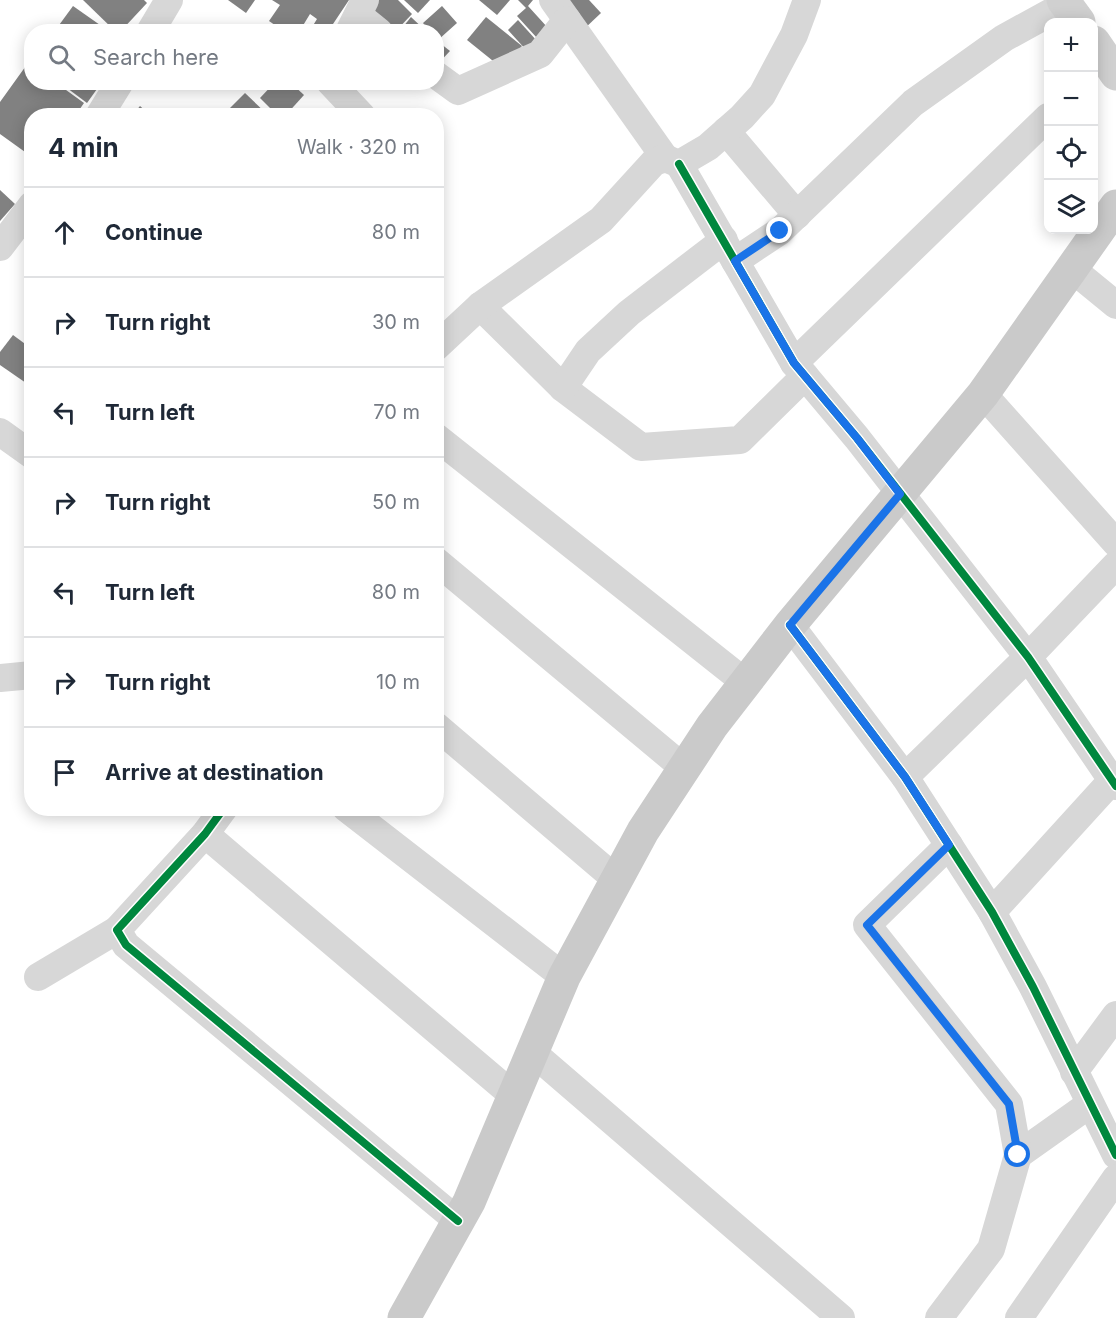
<!DOCTYPE html>
<html lang="en">
<head>
<meta charset="utf-8">
<style>
	:root { --surface:#fff; --page:#f6f6f7; --text:#1f2937; --muted:#747a83; --line:#e0e1e3 }
	body { margin:0; font-family:Inter,sans-serif; background:var(--page); color:var(--text) }
	.controls { position:absolute; right:18px; top:18px; display:grid; overflow:hidden; border-radius:12px; box-shadow:0 3px 15px #0003 }
	.controls button { width:54px; height:54px; display:grid; place-items:center; padding:0; border:0; border-bottom:2px solid var(--line); background:var(--surface); color:var(--text); font:30px sans-serif }
	.stop { position:absolute; width:18px; height:18px; margin:-14px; border:4px solid #1a73e8; border-radius:50%; background:#fff }
	.stop.end { background:#1a73e8; border-color:#fff; box-shadow:0 2px 6px #0008 }
	.list { margin:0; padding:0; list-style:none }
	h2 { display:flex; justify-content:space-between; align-items:center; height:78px; margin:0; padding:0 24px; font-size:26px }
	h2 small { font-size:20px; font-weight:400; color:var(--muted) }
	.list li { display:grid; grid-template-columns:39px 1fr auto; gap:18px; align-items:center; box-sizing:border-box; height:90px; padding:0 24px; border-top:2px solid var(--line) }
	.list b { display:block; font-size:22px; white-space:nowrap }
	.list em { font-size:20px; font-style:normal; color:var(--muted) }
	.icon { flex:none; width:33px; height:33px; fill:none; stroke:currentColor; stroke-width:2; stroke-linecap:round; stroke-linejoin:round }
	.map { position:relative; flex:none; width:1116px; height:1318px; overflow:hidden }
	.search { position:absolute; background:var(--surface); box-shadow:0 3px 15px #0003; left:24px; top:24px; width:420px; height:66px; display:flex; align-items:center; gap:15px; box-sizing:border-box; padding:0 21px; border-radius:24px; color:var(--muted); font-size:22px }
	.panel { position:absolute; background:var(--surface); box-shadow:0 3px 15px #0003; left:24px; top:108px; width:420px; height:708px; border-radius:24px }
	.map>svg:first-child { display:block }
</style>
</head>
<body>
<div class="map">
<svg width="1116" height="1318" viewBox="0 0 1116 1318">
	<rect width="100%" height="100%" fill="#fff"/>
	<g fill="#818181">
		<polygon points="83,0 144,0 147,3 120,32 116,32"/>
		<polygon points="228,0 255,0 246,13"/>
		<polygon points="272,0 349,0 331,27 339,32 309,32 317,19 310,14 299,32 285,32 269,21 280,5"/>
		<polygon points="374,0 398,0 412,14 395,32 385,32 364,11"/>
		<polygon points="404,0 430,0 418,13"/>
		<polygon points="479,0 510,0 497,15"/>
		<polygon points="518,0 533,0 528,6 548,28 537,38 517,16 526,8"/>
		<polygon points="555,0 589,0 601,13 583,30"/>
		<polygon points="73,6 110,32 54,32"/>
		<polygon points="442,6 457,23 438,40 436,32 430,32 423,23"/>
		<polygon points="411,17 427,32 399,32"/>
		<polygon points="486,17 522,46 503,69 467,40"/>
		<polygon points="518,20 537,41 527,51 508,30"/>
		<polygon points="436,40 450,51 436,66"/>
		<polygon points="28,63 32,66 32,82 55,82 84,103 75,116 32,116 32,157 0,134 0,102"/>
		<polygon points="59,82 102,82 87,103"/>
		<polygon points="275,82 290,82 304,95 285,116 278,116 260,98"/>
		<polygon points="245,93 269,116 227,116 225,113"/>
		<polygon points="140,106 151,116 132,116"/>
		<polygon points="0,190 15,204 0,221"/>
		<polygon points="13,335 32,349 32,375 26,383 0,365 0,352"/>
	</g>
	<g fill="none" stroke-linecap="round" stroke-linejoin="round">
		<g stroke="#d7d7d7" stroke-width="28">
			<polyline points="553,0 665,158"/>
			<polyline points="358,15 379,32"/>
			<polyline points="150,32 169,0"/>
			<polyline points="349,32 365,0"/>
			<polyline points="436,75 458,91 540,54 567,20"/>
			<polyline points="330,82 362,116"/>
			<polyline points="99,116 120,82"/>
			<polyline points="726,131 797,215"/>
			<polyline points="679,164 794,363 857,438 1028,657 1116,786"/>
			<polyline points="0,247 32,205"/>
			<polyline points="735,261 780,231 913,103 1004,38 1066,4"/>
			<polyline points="1072,269 1116,305"/>
			<polyline points="480,306 563,388 641,447 740,440 805,376"/>
			<polyline points="436,347 480,306 601,220 654,162 665,158 679,164 708,147 742,117 762,95 794,35 807,0"/>
			<polyline points="794,363 1048,117"/>
			<polyline points="563,388 588,351 629,313 724,240"/>
			<polyline points="983,394 1116,543"/>
			<polyline points="0,432 32,455"/>
			<polyline points="436,437 746,683"/>
			<polyline points="436,561 685,769"/>
			<polyline points="790,625 905,777 992,912 1033,987 1116,1155"/>
			<polyline points="0,678 32,675"/>
			<polyline points="436,726 617,880"/>
			<polyline points="905,777 1028,657 1116,565"/>
			<polyline points="224,808 205,834 117,930 126,945 458,1221"/>
			<polyline points="346,808 564,977"/>
			<polyline points="205,834 514,1096"/>
			<polyline points="992,912 1116,776"/>
			<polyline points="38,977 117,930"/>
			<polyline points="532,1052 841,1318"/>
			<polyline points="1074,1072 1116,1015"/>
			<polyline points="1018,1155 1090,1104"/>
			<polyline points="939,1318 991,1249 1018,1155 1009,1104 867,925 949,845"/>
			<polyline points="1019,1318 1116,1178"/>
		</g>
		<g stroke="#d0d0d0" stroke-width="33">
			<polyline points="1063,0 1079,22"/>
			<polyline points="1094,42 1116,74"/>
		</g>
		<polyline stroke="#cacaca" stroke-width="33" points="404,1318 469,1202 564,977 643,831 712,726 790,625 983,394 1116,206"/>
		<defs>
			<g id="cycleway">
				<polyline points="679,164 794,363 857,438 1028,657 1116,786"/>
				<polyline points="790,625 905,777 992,912 1033,987 1116,1155"/>
				<polyline points="224,808 205,834 117,930 126,945 458,1221"/>
			</g>
		</defs>
		<use href="#cycleway" stroke="#fff" stroke-width="11"/>
		<use href="#cycleway" stroke="#00873e" stroke-width="8"/>
	</g>
	<g fill="none" stroke-linecap="round" stroke-linejoin="round">
		<polyline stroke="#1a73e8" stroke-width="8" points="780,231 735,261 794,363 857,438 900,494 790,625 905,777 949,845 867,925 1009,1104 1018,1155"/>
	</g>
</svg>
<div class="controls">
<button>+</button>
<button>−</button>
<button><svg class="icon" aria-label="locate" viewBox="0 0 24 24"><circle cx="12" cy="12" r="6"/><path d="M12 2v4M12 18v4M2 12h4M18 12h4"/></svg></button>
<button><svg class="icon" aria-label="layers" viewBox="0 0 24 24"><path d="M12 4l9 5-9 5-9-5zM3 14l9 5 9-5"/></svg></button>
</div>
<div class="stop" style="left:1018px;top:1155px"></div>
<div class="stop end" style="left:780px;top:231px"></div>
<div class="search"><svg class="icon" aria-label="search" viewBox="0 0 24 24"><circle cx="10" cy="10" r="6"/><path d="M15 15l6 6"/></svg>Search here</div>
<section class="panel">
<h2>4 min<small>Walk · 320 m</small></h2>
<ul class="list">
<li><svg class="icon" aria-label="ahead" viewBox="0 0 24 24"><path d="M12 20V5M6 11l6-6 6 6"/></svg><div><b>Continue</b></div><em>80 m</em></li>
<li><svg class="icon" aria-label="right" viewBox="0 0 24 24"><path d="M7 20v-9h11M14 6l5 5-5 5"/></svg><div><b>Turn right</b></div><em>30 m</em></li>
<li><svg class="icon" aria-label="left" viewBox="0 0 24 24"><path d="M17 20v-9H6M10 6l-5 5 5 5"/></svg><div><b>Turn left</b></div><em>70 m</em></li>
<li><svg class="icon" aria-label="right" viewBox="0 0 24 24"><path d="M7 20v-9h11M14 6l5 5-5 5"/></svg><div><b>Turn right</b></div><em>50 m</em></li>
<li><svg class="icon" aria-label="left" viewBox="0 0 24 24"><path d="M17 20v-9H6M10 6l-5 5 5 5"/></svg><div><b>Turn left</b></div><em>80 m</em></li>
<li><svg class="icon" aria-label="right" viewBox="0 0 24 24"><path d="M7 20v-9h11M14 6l5 5-5 5"/></svg><div><b>Turn right</b></div><em>10 m</em></li>
<li><svg class="icon" aria-label="arrive" viewBox="0 0 24 24"><path d="M6 21V4h12l-3 4 3 4H6"/></svg><div><b>Arrive at destination</b></div></li>
</ul>
</section>
</div>
</body>
</html>
